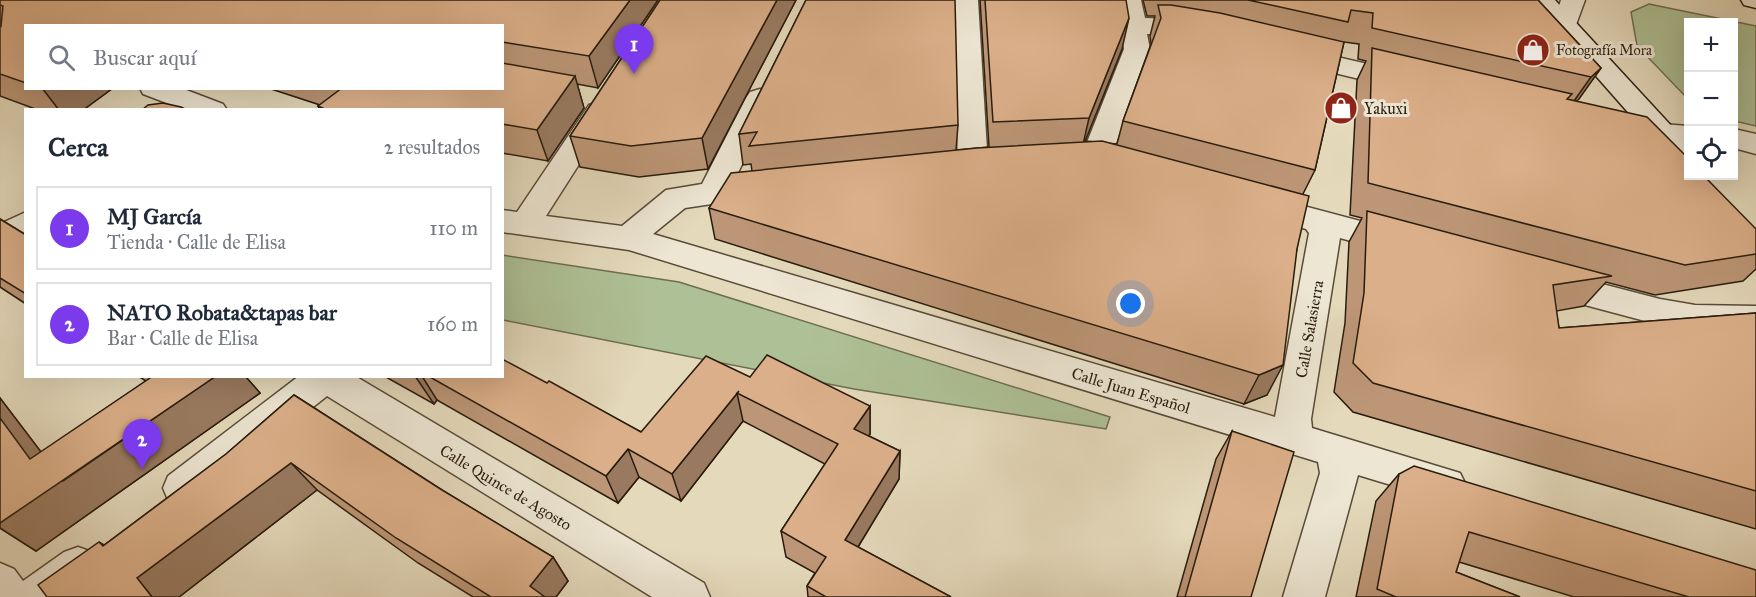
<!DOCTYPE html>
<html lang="es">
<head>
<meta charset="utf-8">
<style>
	:root { --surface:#fff; --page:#f2f2f3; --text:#1f2937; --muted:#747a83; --line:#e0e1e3; --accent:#7c3aed }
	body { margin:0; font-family:"IM FELL Great Primer",serif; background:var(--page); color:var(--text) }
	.controls { position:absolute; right:18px; top:18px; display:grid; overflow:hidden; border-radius:0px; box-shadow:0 6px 24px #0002 }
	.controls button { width:54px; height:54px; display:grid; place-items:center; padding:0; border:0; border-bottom:2px solid var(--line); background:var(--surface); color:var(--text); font:30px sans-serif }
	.you { position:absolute; left:1131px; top:304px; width:21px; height:21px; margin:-15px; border:4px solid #fff; border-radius:50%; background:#1a73e8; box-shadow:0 0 0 9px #1a73e833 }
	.badge { display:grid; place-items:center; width:39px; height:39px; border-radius:50%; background:var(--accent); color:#fff; font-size:20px; font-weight:700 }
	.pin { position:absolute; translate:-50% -50px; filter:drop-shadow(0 2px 3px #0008) }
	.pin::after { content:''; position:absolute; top:32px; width:21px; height:18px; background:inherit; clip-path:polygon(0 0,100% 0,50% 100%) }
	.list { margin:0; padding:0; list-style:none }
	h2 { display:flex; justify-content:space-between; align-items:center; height:78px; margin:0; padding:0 24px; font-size:26px }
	h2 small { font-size:20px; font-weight:400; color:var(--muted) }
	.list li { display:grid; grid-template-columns:39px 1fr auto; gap:18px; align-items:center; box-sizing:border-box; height:84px; margin:0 12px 12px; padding:0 12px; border:2px solid var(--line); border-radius:0px }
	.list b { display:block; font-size:22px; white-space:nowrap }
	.list p { margin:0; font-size:20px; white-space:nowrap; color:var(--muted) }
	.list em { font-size:20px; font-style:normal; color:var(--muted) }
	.icon { flex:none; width:33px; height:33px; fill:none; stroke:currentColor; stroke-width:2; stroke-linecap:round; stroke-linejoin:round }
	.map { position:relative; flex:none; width:1756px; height:597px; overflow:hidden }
	.search { position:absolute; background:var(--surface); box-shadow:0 6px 24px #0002; left:24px; top:24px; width:480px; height:66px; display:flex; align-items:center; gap:15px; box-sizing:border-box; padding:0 21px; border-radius:0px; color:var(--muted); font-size:22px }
	.panel { position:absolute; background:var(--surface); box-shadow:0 6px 24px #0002; left:24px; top:108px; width:480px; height:270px; border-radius:0px }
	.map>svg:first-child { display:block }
</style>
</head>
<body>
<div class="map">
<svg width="1756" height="597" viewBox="0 0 1756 597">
	<rect width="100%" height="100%" fill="#e4d9bb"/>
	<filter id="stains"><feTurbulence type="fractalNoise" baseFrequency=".00333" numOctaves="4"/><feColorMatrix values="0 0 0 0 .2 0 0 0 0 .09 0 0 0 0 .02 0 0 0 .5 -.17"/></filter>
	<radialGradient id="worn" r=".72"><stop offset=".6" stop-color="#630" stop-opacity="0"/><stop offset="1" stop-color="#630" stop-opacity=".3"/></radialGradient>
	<g fill="#aec095" stroke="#6c6e51" stroke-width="1.5">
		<polygon points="1649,4 1756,26 1756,126 1734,121 1734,22 1688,22 1688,99 1637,46 1631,12"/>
		<polygon points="502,255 679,282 1110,417 1106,429 854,389 503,320"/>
	</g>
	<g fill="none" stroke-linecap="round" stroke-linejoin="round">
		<defs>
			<g id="street">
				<polygon points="954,0 978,0 988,167 983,174 973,177 963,174 958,167"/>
				<path d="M 1117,0 L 1141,0 L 1145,18 C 1166,18 1186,22 1206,28 L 1210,33 L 1206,38 C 1188,43 1167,34 1147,34 L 1150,49 L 1110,160 L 1105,167 L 1095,170 L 1085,167 L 1080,160 L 1124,49 Z"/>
				<polygon points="1561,0 1585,0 1573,33 1564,36 1555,33 1551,28"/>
				<polygon points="1294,47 1415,75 1418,81 1415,87 1405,90 1285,61 1281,55 1285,49"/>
				<polygon points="140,88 181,88 223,104 227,110 185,110 143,94"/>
				<polygon points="760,89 770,92 774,98 734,181 762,177 773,181 777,188 773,195 685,208 653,234 1275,417 1309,233 1306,229 1251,214 1247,206 1251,198 1262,195 1409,234 1414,242 1409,250 1398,254 1340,238 1311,419 1312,428 1460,473 1466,485 1460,497 1447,502 1358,475 1325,597 1283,597 1320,473 1318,462 629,250 502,232 502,210 517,212 589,105 599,102 609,105 613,111 546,216 622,226 666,190 702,184 746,98 750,92"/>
				<polygon points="1637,122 1688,126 1688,144 1637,142 1627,139 1623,132 1627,125"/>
				<polygon points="1734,129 1756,134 1756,154 1734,148"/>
				<polygon points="26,212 26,238 11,247 0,251 0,224"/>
				<polygon points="1552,271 1660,299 1695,305 1756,306 1756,332 1695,331 1660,325 1540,293 1536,284 1540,275"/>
				<polygon points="299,376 355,376 704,583 710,597 652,597 327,396 196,500 182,505 168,500 163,488 168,476"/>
				<polygon points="78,547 92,552 98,566 92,580 69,597 0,597 0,563 14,569 23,581 64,552"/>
			</g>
			<g id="secondary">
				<polygon points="1529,0 1555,0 1688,144 1688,172 1678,169"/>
				<polygon points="1741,0 1756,0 1756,8 1744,5"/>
			</g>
		</defs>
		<use href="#street" stroke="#584b38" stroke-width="3"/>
		<use href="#secondary" stroke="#291c0d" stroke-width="3"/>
		<use href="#street" fill="#ede6d3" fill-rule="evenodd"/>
		<use href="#secondary" fill="#ede6d3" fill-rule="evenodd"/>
	</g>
	<g fill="#bc9676" stroke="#291c0d" stroke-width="1.5">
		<polygon points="0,0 658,0 598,88 577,84 584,108 548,161 502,153 502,110 320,110 318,106 320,105 268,88 502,88 502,26 26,26 26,88 113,88 83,110 38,110 0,96"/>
		<polygon points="660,0 796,0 708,169 639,177 580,167 570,136"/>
		<polygon points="806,0 958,125 956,150 989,147 980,0 1126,0 1122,49 1085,141 1117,144 1123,121 1151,44 1150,36 1155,16 1147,16 1143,0 1538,0 1601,68 1576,101 1756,229 1756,269 1743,281 1655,295 1606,282 1584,306 1556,311 1559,328 1756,313 1756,529 1353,412 1334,392 1345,323 1349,242 1362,218 1350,215 1357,80 1366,61 1358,59 1359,44 1344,42 1315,170 1303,194 1297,249 1267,395 1244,404 715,239 709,208 752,171 751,164 743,165 739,134"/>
		<polygon points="0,219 26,235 26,304 0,287"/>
		<polygon points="138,376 245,376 260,393 36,551 0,528 0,398 41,452 146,381"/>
		<polygon points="384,376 502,376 547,383 641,432 750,377 870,406 870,434 869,436 900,451 899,479 858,547 951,597 808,597 807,586 815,573 786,557 781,531 825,464 743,421 681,501 639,477 618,503 437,400 434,404"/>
		<polygon points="294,395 442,490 553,557 568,581 556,597 473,597 418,563 317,490 179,597 99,542 104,545 226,454"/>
		<polygon points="1232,431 1251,597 1177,597 1216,459"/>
		<polygon points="1399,474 1756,597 1574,597 1459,562 1456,572 1520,597 1356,597 1376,501"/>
	</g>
	<g fill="#997a60" stroke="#291c0d" stroke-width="1.5">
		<polygon points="630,0 658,0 598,88 589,56"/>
		<polygon points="777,0 796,0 708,169 702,138"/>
		<polygon points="1129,18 1122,49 1082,149 1089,118"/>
		<polygon points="1601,68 1579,99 1569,108 1591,77"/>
		<polygon points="575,76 584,108 548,161 537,130"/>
		<polygon points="42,88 113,88 83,110 59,110"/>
		<polygon points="1283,365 1267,395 1244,404 1259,375"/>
		<polygon points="216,376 245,376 260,393 36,551 0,528 0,398 63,481"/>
		<polygon points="415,376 422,376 437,400 434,404"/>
		<polygon points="739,391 737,393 743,421 681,501 672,474"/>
		<polygon points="870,406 870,434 855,457 854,429"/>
		<polygon points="628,449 639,477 618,503 606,476"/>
		<polygon points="900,451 899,479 847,565 845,540"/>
		<polygon points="291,463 317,490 179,597 152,597 137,578"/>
		<polygon points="553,557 568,581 556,597 538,597 530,586"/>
	</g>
	<g fill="#dbaf89" stroke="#291c0d" stroke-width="1.5">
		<polygon points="0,0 630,0 589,56 502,42 502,26 26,26 26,83 0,74 0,25 1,26 3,6 0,5"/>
		<polygon points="660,0 777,0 702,138 631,146 570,136"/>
		<polygon points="806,0 955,0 958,125 749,146 757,132 739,134"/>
		<polygon points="985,0 1126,0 1129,18 1089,118 993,122"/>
		<polygon points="1248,0 1538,0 1601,68 1591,77 1372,28 1373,13 1351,10 1348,22"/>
		<polygon points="1158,5 1171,5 1220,13 1344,42 1315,170 1123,121 1161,18"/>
		<polygon points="1372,48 1572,94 1567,99 1647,117 1689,159 1689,176 1704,176 1756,229 1756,254 1685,265 1368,183"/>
		<polygon points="502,63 575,76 537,130 502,124 502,110 327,110 318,106 342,88 502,88"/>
		<polygon points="163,103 181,107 187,110 142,110 148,105"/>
		<polygon points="1102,141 1309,196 1297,249 1283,365 1259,375 709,208 731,173 977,148"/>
		<polygon points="1367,211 1612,276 1553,285 1559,328 1756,313 1756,491 1373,383 1353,363 1364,293"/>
		<polygon points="0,219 26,235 26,294 0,278"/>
		<polygon points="767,355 870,406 854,429 900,451 845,540 951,597 826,597 807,586 826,557 781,531 838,444 737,393 739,391 672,474 628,449 606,476 428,376 502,376 502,359 547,383 549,381 641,432 706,356 750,377"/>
		<polygon points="153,376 216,376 0,523 0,418 30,459"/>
		<polygon points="294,395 442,490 553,557 530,586 545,597 491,597 396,538 291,463 137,578 152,597 47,597 38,585 99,542 103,546 226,454"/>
		<polygon points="1232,431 1294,452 1251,597 1185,597"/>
		<polygon points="1414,466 1756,570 1756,597 1689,597 1469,532 1456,572 1520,597 1396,597 1377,589 1399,474"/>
	</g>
	<defs>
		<symbol id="shop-disc" viewBox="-11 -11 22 22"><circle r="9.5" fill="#8f2418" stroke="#ede6d3"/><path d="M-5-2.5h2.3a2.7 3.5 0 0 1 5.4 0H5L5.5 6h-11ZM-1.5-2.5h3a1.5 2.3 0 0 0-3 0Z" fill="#fff"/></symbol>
	</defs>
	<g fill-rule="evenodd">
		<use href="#shop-disc" x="1514" y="31" width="38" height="38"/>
		<use href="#shop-disc" x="1322" y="89" width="38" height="38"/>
	</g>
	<g text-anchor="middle" stroke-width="6" stroke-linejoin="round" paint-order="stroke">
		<g font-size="14" fill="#291c0d" stroke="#ede6d3" text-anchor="start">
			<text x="1556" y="55">Fotografía Mora</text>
		</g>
		<g font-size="16" fill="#291c0d" stroke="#ede6d3" text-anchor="start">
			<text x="1364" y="114">Yakuxi</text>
		</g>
		<g font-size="16" fill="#291c0d" stroke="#ede6d3">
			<text transform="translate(1309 329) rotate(-80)" y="6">Calle Salasierra</text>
			<text transform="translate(1131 390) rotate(17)" y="6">Calle Juan Español</text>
			<text transform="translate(506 487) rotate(31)" y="6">Calle Quince de Agosto</text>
		</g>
	</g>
	<rect width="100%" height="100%" filter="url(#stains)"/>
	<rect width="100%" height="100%" fill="url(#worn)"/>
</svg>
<div class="controls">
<button>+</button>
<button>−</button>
<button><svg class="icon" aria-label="locate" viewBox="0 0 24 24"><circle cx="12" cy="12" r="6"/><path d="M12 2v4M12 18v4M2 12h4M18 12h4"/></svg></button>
</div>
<div class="you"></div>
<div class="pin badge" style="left:634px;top:74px">1</div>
<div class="pin badge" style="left:142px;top:469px">2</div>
<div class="search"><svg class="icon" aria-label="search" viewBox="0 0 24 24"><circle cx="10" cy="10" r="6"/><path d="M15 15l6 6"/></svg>Buscar aquí</div>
<section class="panel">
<h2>Cerca<small>2 resultados</small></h2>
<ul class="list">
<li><span class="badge">1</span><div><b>MJ García</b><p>Tienda · Calle de Elisa</p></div><em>110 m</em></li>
<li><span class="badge">2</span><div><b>NATO Robata&amp;tapas bar</b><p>Bar · Calle de Elisa</p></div><em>160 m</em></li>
</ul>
</section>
</div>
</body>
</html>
